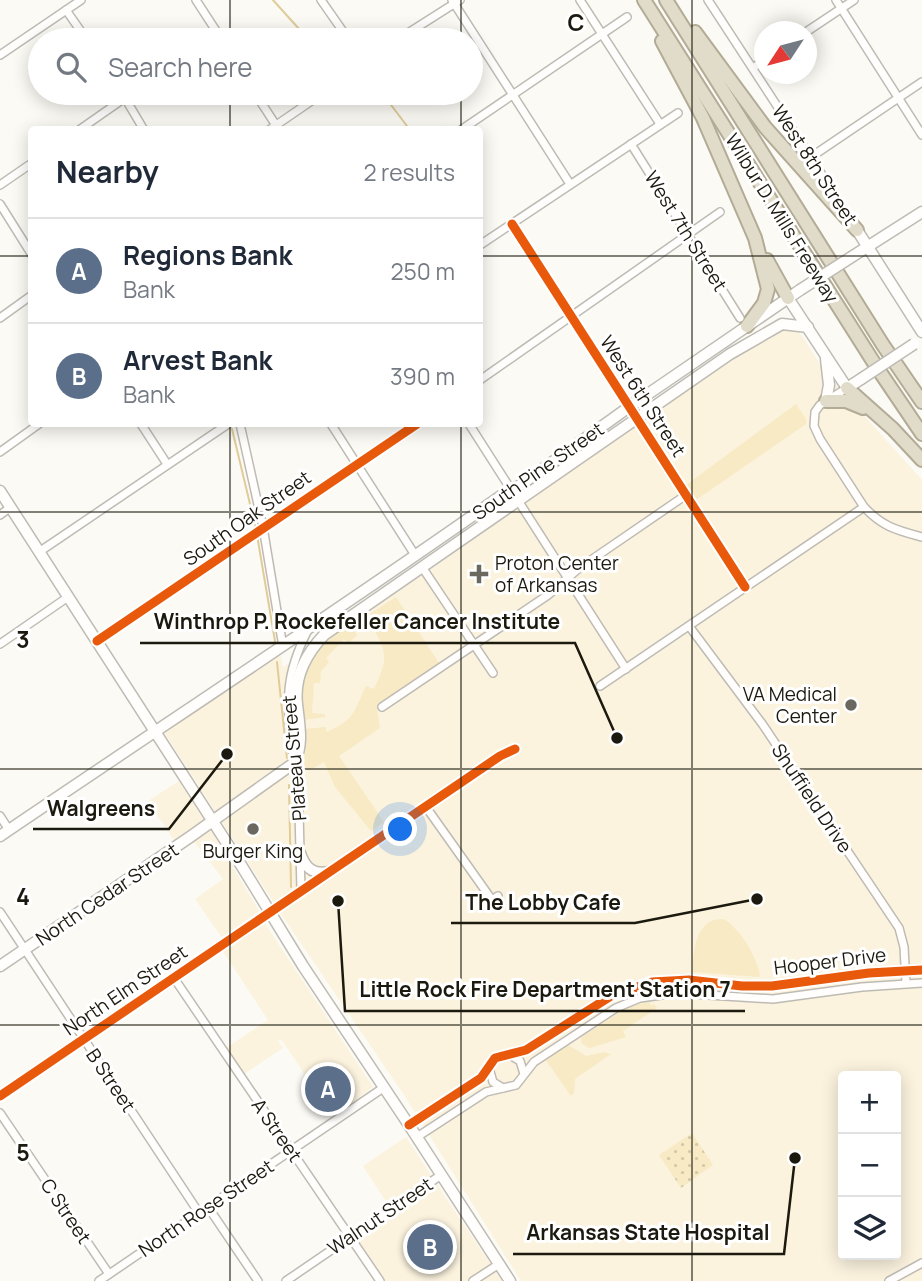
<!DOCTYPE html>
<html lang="en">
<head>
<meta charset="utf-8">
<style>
	:root { --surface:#fff; --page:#f2f2f3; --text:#1f2937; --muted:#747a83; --line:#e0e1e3; --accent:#111827 }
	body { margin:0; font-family:Manrope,sans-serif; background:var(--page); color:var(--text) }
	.controls { position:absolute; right:21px; bottom:21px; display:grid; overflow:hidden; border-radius:7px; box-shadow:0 4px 18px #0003 }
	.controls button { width:63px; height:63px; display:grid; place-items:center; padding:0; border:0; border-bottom:2px solid var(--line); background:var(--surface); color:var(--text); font:35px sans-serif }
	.compass { position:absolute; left:754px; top:21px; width:63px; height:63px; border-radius:50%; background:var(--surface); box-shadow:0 4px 18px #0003; rotate:234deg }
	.you { position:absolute; left:401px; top:830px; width:24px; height:24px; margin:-18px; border:5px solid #fff; border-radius:50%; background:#1a73e8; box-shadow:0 0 0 10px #1a73e833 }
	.badge { display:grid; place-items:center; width:46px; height:46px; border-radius:50%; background:var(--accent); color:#fff; font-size:23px; font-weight:700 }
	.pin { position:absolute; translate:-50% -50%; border:4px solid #fff; box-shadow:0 2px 7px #0006 }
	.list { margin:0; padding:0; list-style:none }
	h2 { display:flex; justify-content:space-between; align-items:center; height:91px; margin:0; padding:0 28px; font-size:30px }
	h2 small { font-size:23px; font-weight:400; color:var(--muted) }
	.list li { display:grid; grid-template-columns:46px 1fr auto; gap:21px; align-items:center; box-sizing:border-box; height:105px; padding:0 28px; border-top:2px solid var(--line) }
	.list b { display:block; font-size:26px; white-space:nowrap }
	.list p { margin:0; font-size:23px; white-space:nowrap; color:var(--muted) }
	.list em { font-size:23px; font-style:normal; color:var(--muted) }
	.icon { flex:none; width:38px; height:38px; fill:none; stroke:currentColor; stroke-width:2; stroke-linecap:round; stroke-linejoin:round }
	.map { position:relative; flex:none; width:922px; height:1281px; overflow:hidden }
	.search { position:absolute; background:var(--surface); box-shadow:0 4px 18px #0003; left:28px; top:28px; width:455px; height:77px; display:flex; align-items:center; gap:18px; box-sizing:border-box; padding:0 24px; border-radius:38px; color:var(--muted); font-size:26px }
	.panel { position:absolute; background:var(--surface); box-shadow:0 4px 18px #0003; left:28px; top:126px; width:455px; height:301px; border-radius:7px }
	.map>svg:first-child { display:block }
</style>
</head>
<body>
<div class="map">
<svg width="922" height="1281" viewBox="0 0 922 1281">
	<defs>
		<pattern id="park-dots" width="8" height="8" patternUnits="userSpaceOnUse" patternTransform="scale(1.75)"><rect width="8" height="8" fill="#f8eac5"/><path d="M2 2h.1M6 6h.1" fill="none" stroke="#d4c8a8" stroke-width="1.8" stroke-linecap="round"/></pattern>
	</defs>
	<rect width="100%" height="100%" fill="#fcfaf4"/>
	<g fill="#fbf3de" fill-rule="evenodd">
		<path d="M 784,328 L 799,331 L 825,372 L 922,480 L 922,1281 L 521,1281 L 404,1095 L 283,917 L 164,732 L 276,656 L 281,656 L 283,667 L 433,568 L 733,358 L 739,356 ZM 843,1076 L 896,1076 L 896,1255 L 843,1255 Z"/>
		<polygon points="179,781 205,822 175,842 148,801"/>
		<polygon points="210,828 259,911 222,938 195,899 223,879 193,840"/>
		<polygon points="264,922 373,1087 334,1117 281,1039 278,1041 283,1048 244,1074 226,1048 268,1020 222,950"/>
		<polygon points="406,1137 450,1204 502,1281 386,1281 359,1241 361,1236 394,1214 363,1166"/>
	</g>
	<g fill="#f8eac5">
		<polygon points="796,404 806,419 806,424 696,500 686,485"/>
		<path d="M 396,597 L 439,663 L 379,705 L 377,708 L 380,728 L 339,756 L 384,822 L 371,831 L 335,787 L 324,762 L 308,771 L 303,764 L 306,750 L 304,729 L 326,727 L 326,732 C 355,720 353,713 366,686 L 374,689 C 388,659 388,652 371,625 L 363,630 L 357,622 Z"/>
		<path d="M 350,623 L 357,635 L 349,643 L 344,639 L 326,658 L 329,662 L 321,671 L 320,683 L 314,683 L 312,713 L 325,714 L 325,717 L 303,720 C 299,673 310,650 350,623 Z"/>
		<path d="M 723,919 C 739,926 759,960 760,977 L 692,972 C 694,951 695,918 723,919 Z"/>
		<polygon points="650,1001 651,1006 654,1004 657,1008 623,1031 626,1037 590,1048 582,1044 581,1038 583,1036 626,1008"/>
		<polygon points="568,1045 586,1056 604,1052 611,1054 575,1079 574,1093 571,1096 545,1059"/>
	</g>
	<polygon fill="url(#park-dots)" points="692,1133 713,1165 681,1188 659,1155"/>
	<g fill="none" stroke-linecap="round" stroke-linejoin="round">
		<g stroke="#e0cc98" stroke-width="2">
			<polyline points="273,0 300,30 326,40"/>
			<polyline points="382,93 410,130"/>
			<polyline points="232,429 256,529"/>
			<polyline points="257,535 275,641"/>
			<polyline points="277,662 287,758"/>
			<polyline points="289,785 291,887"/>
		</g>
		<defs>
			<g id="street">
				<polyline points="196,0 222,40"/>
				<polyline points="321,0 349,40"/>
				<polyline points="452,0 570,184"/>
				<polyline points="580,0 660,124"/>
				<polyline points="708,0 841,204"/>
				<polyline points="836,0 922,135"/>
				<polyline points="66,10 87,40"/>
				<polyline points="806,32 854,0"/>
				<polyline points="207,40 217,33"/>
				<polyline points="397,40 460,0"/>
				<polyline points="0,55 81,0"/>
				<polyline points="753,68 764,60"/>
				<polyline points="122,93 144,130"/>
				<polyline points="255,93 279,130"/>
				<polyline points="79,130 132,93"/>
				<polyline points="269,130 323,93"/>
				<polyline points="461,130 627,17"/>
				<polyline points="631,144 740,318"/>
				<polyline points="811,157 922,82"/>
				<polyline points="0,185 32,163"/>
				<polyline points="0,204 32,255"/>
				<polyline points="512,224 745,587"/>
				<polyline points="480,245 678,113"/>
				<polyline points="0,318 32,295"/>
				<polyline points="480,380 720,212"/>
				<path d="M 847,388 L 820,405 L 815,412 L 814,426 L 820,439 L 864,507 C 883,527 896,530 922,537"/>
				<polyline points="141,424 167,464"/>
				<polyline points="240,424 263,527 283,647"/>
				<polyline points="331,424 415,555"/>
				<polyline points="469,424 626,669"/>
				<polyline points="0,452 39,424"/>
				<polyline points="0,515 11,507"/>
				<polyline points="39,552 228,424"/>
				<polyline points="422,567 493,673"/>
				<polyline points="689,626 763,725 899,928 904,947 906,983"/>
				<polyline points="97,641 417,424"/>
				<polyline points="0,644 68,597"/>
				<polyline points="600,686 864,507"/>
				<polyline points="382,707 548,595 578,569 686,495"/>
				<polyline points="426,807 492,900 498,896"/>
				<polyline points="0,816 9,830"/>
				<path d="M 301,891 L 298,772 L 294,763 C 288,708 281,682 308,630"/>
				<polyline points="0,912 199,1213"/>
				<polyline points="174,978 380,1281"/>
				<polyline points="510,1055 520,1061 524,1074"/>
				<polyline points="489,1068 493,1082 503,1088"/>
				<polyline points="0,1096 500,756 515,749"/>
				<polyline points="0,1113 109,1274"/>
				<polyline points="409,1125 481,1078 495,1058 526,1050 611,996 652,982 689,980 742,986 772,986 869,973 922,970"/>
				<polyline points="417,1137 486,1092 516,1085 534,1062 616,1008 640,998 676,993 773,999 862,987 922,983"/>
				<polyline points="208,1207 258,1281"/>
				<polyline points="99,1281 383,1088"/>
				<polyline points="286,1281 441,1175"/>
				<polyline points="473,1281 499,1264"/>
				<polyline points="889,1281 922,1263"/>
			</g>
			<g id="secondary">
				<polyline points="857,230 922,332"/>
				<polyline points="853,256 922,212"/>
				<polyline points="788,298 847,388 861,379"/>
				<polyline points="826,401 829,385 826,359"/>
				<polyline points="0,491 241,865 303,966 409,1125 510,1281"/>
				<path d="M 0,836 C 168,722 338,611 505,493 L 519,486 L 629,407 L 800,290"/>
				<path d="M 300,853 C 305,868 313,875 329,872"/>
				<path d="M 0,966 L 190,837 L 294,763 C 304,745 299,724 297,704 C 294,678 306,654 324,635 L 730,354 L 782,324 L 808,327"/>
			</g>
			<g id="highway">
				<polyline points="644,0 876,366 922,434"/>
				<polyline points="666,0 883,345 922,402"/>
				<polyline points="695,32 765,127 857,230"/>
				<polyline points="662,41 703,118 755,238 768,289 764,303 747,326"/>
				<polyline points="767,260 788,298"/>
				<polyline points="847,388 893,429 922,460"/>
				<polyline points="826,401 846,401 863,408"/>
			</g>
		</defs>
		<use href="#street" stroke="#bebbb4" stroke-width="10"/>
		<use href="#secondary" stroke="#bebbb4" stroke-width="13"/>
		<use href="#highway" stroke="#b2ab96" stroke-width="16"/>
		<use href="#street" stroke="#fffefd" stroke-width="7"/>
		<use href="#secondary" stroke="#fffefd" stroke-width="10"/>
		<use href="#highway" stroke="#e1dbca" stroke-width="12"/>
		<defs>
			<g id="secondary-bridge">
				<polyline points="800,290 853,256"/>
				<polyline points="861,379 914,344"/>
			</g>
		</defs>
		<use href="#secondary-bridge" stroke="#bebbb4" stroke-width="13" stroke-linecap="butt"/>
		<use href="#secondary-bridge" stroke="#fffefd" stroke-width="10"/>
		<defs>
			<g id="cycleway">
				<polyline points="512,224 745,587"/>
				<polyline points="97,641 417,424"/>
				<polyline points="0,1096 500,756 515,749"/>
				<polyline points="409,1125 481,1078 495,1058 526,1050 611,996 652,982 689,980 742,986 772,986 869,973 922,970"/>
			</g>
		</defs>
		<use href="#cycleway" stroke="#fff" stroke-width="13"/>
		<use href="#cycleway" stroke="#e8590c" stroke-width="9"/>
	</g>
	<path fill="none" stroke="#1c190f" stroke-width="2" stroke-opacity="0.55" d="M 230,0 L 230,40M 461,0 L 461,40M 692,0 L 692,1281M 230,93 L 230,130M 461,93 L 461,130M 0,256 L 32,256M 480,256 L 922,256M 230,424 L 230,1281M 461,424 L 461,1281M 0,512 L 922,512M 0,769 L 922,769M 0,1025 L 922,1025"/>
	<g fill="#6a685f" stroke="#fff" stroke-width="2.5">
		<path d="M475.5 563.5h7v7h7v7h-7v7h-7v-7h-7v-7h7z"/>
		<circle cx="851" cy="705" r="7"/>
		<circle cx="253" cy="829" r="7"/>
	</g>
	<g text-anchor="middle" stroke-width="6" stroke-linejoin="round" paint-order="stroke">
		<g font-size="19" fill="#1c190f" stroke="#fff">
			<text transform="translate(815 165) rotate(57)" y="7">West 8th Street</text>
			<text transform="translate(782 218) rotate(58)" y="7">Wilbur D. Mills Freeway</text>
			<text transform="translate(686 231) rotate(58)" y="7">West 7th Street</text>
			<text transform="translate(643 396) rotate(57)" y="7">West 6th Street</text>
			<text transform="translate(538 471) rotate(-35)" y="7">South Pine Street</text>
			<text transform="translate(247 518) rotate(-35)" y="7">South Oak Street</text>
			<text transform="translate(294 758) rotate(-95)" y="7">Plateau Street</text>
			<text transform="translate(812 798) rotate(56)" y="7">Shuffield Drive</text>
			<text transform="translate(107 894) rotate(-34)" y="7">North Cedar Street</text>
			<text transform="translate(830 961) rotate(-7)" y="7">Hooper Drive</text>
			<text transform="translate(125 990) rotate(-34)" y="7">North Elm Street</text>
			<text transform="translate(111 1080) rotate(56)" y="7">B Street</text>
			<text transform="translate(277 1130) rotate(55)" y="7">A Street</text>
			<text transform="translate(206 1208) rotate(-34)" y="7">North Rose Street</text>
			<text transform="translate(66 1211) rotate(56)" y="7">C Street</text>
			<text transform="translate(380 1216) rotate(-34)" y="7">Walnut Street</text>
		</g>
		<g font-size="19" fill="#1c190f" stroke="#fff" text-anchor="start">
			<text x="495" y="570">Proton Center<tspan x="495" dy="22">of Arkansas</tspan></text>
			<text x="837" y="701" text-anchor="end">VA Medical<tspan x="837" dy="22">Center</tspan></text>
			<text x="253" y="858" text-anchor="middle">Burger King</text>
		</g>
	</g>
	<g font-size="23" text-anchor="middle" font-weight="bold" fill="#1c190f" stroke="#fff" stroke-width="6" stroke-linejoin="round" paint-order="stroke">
		<text x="576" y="31">C</text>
		<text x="23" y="648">3</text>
		<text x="23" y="905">4</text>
		<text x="23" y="1161">5</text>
	</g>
	<path fill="none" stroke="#1c190f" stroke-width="2.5" d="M617 738L575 643H140M227 754L169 829H33M757 899L635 923H451M338 901L345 1011H745M795 1158L784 1254H513"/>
	<g fill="#1c190f" stroke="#fff" stroke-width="2.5">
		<circle cx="617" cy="738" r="7"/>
		<circle cx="227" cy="754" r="7"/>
		<circle cx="757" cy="899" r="7"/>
		<circle cx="338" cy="901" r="7"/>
		<circle cx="795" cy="1158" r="7"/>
	</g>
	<g font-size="21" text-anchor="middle" font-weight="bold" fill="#1c190f" stroke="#fff" stroke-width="6" stroke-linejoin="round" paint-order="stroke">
		<text x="357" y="629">Winthrop P. Rockefeller Cancer Institute</text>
		<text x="101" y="816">Walgreens</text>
		<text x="543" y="910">The Lobby Cafe</text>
		<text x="545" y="997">Little Rock Fire Department Station 7</text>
		<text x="648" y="1240">Arkansas State Hospital</text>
	</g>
</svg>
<div class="controls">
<button>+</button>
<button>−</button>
<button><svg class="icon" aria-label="layers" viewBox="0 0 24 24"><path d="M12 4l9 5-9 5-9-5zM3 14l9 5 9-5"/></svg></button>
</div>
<svg class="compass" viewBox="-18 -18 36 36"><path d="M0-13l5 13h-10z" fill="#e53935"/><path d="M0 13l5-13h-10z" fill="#747a83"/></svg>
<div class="you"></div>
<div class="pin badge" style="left:328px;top:1089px;background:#5c6f8a">A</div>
<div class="pin badge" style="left:430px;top:1247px;background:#5c6f8a">B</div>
<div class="search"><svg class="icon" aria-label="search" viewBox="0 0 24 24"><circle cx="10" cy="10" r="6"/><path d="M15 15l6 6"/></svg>Search here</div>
<section class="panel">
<h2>Nearby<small>2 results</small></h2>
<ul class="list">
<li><span class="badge" style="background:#5c6f8a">A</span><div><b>Regions Bank</b><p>Bank</p></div><em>250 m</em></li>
<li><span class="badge" style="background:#5c6f8a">B</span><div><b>Arvest Bank</b><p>Bank</p></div><em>390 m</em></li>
</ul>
</section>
</div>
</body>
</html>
